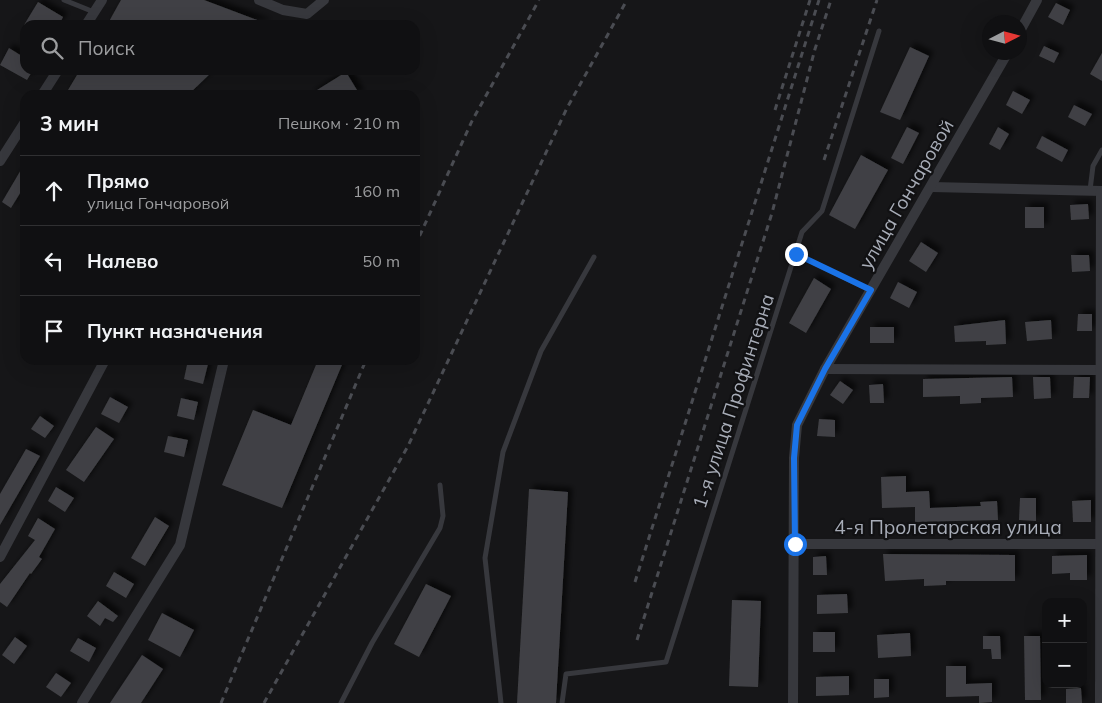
<!DOCTYPE html>
<html lang="ru">
<head>
<meta charset="utf-8">
<style>
	:root { --surface:#101012; --page:#1e1e20; --text:#f1f3f6; --muted:#9c9d9f; --line:#303032 }
	body { margin:0; font-family:Mulish,sans-serif; background:var(--page); color:var(--text) }
	.controls { position:absolute; right:15px; bottom:15px; display:grid; overflow:hidden; border-radius:10px; box-shadow:0 5px 20px #0002 }
	.controls button { width:45px; height:45px; display:grid; place-items:center; padding:0; border:0; border-bottom:1px solid var(--line); background:var(--surface); color:var(--text); font:25px sans-serif }
	.compass { position:absolute; left:982px; top:15px; width:45px; height:45px; border-radius:50%; background:var(--surface); box-shadow:0 5px 20px #0002; rotate:84deg }
	.stop { position:absolute; width:15px; height:15px; margin:-11px; border:4px solid #1a73e8; border-radius:50%; background:#fff }
	.stop.end { background:#1a73e8; border-color:#fff; box-shadow:0 1px 5px #0008 }
	.list { margin:0; padding:0; list-style:none }
	h2 { display:flex; justify-content:space-between; align-items:center; height:65px; margin:0; padding:0 20px; font-size:21px }
	h2 small { font-size:16px; font-weight:400; color:var(--muted) }
	.list li { display:grid; grid-template-columns:32px 1fr auto; gap:15px; align-items:center; box-sizing:border-box; height:70px; padding:0 20px; border-top:1px solid var(--line) }
	.list b { display:block; font-size:19px; white-space:nowrap }
	.list p { margin:0; font-size:16px; white-space:nowrap; color:var(--muted) }
	.list em { font-size:16px; font-style:normal; color:var(--muted) }
	.icon { flex:none; width:28px; height:28px; fill:none; stroke:currentColor; stroke-width:2; stroke-linecap:round; stroke-linejoin:round }
	.map { position:relative; flex:none; width:1102px; height:703px; overflow:hidden }
	.search { position:absolute; background:var(--surface); box-shadow:0 5px 20px #0002; left:20px; top:20px; width:400px; height:55px; display:flex; align-items:center; gap:12px; box-sizing:border-box; padding:0 18px; border-radius:15px; color:var(--muted); font-size:19px }
	.panel { position:absolute; background:var(--surface); box-shadow:0 5px 20px #0002; left:20px; top:90px; width:400px; height:275px; border-radius:15px }
	.map>svg:first-child { display:block }
</style>
</head>
<body>
<div class="map">
<svg width="1102" height="703" viewBox="0 0 1102 703">
	<defs>
		<filter id="shadow"><feDropShadow dx="4.5" dy="-4.5" stdDeviation="2.5" flood-color="#0009"/></filter>
	</defs>
	<rect width="100%" height="100%" fill="#161618"/>
	<g fill="#404145" filter="url(#shadow)">
		<polygon points="121,0 204,0 268,24 107,25"/>
		<polygon points="38,2 63,17 59,25 24,25"/>
		<polygon points="1056,3 1070,10 1063,25 1048,17"/>
		<polygon points="1044,46 1059,53 1054,63 1039,56"/>
		<polygon points="910,47 929,56 900,120 880,112"/>
		<polygon points="9,48 25,58 25,70 33,70 27,80 0,65"/>
		<polygon points="1102,53 1102,81 1090,74"/>
		<polygon points="80,70 214,70 188,95 65,95"/>
		<polygon points="346,72 360,95 309,95"/>
		<polygon points="1013,91 1030,100 1022,114 1006,105"/>
		<polygon points="1074,105 1092,114 1085,126 1068,117"/>
		<polygon points="907,127 919,133 903,164 891,158"/>
		<polygon points="998,127 1009,134 1000,150 989,144"/>
		<polygon points="1042,136 1068,150 1062,162 1036,148"/>
		<polygon points="861,155 888,170 855,229 829,215"/>
		<polygon points="25,163 25,185 11,208 2,202"/>
		<polygon points="1088,204 1089,219 1071,220 1070,205"/>
		<rect x="1025" y="207" width="19" height="21"/>
		<polygon points="921,242 938,253 926,272 909,261"/>
		<polygon points="1071,255 1089,255 1090,271 1072,272"/>
		<polygon points="814,278 831,289 806,333 789,323"/>
		<polygon points="898,282 917,292 909,308 890,298"/>
		<polygon points="1078,314 1092,314 1092,331 1077,331"/>
		<polygon points="1005,320 1006,344 986,345 986,341 955,342 954,326"/>
		<polygon points="1051,320 1052,339 1027,341 1025,322"/>
		<rect x="870" y="327" width="24" height="16"/>
		<polygon points="188,360 209,360 203,384 184,379"/>
		<polygon points="318,360 344,360 282,508 222,485 253,410 291,425"/>
		<polygon points="1012,377 1013,397 981,398 981,403 960,404 960,396 923,397 923,379"/>
		<polygon points="1033,377 1050,377 1051,398 1034,399"/>
		<polygon points="1074,377 1090,377 1089,398 1073,398"/>
		<polygon points="840,381 853,390 843,404 830,395"/>
		<polygon points="883,384 884,403 870,403 869,385"/>
		<polygon points="110,397 128,407 119,423 101,414"/>
		<polygon points="181,398 198,402 194,420 177,416"/>
		<polygon points="40,416 54,426 45,438 31,429"/>
		<polygon points="819,419 835,420 835,437 817,436"/>
		<polygon points="96,427 114,439 84,482 66,470"/>
		<polygon points="168,436 188,440 184,457 164,452"/>
		<polygon points="26,449 40,456 0,525 0,494"/>
		<polygon points="906,476 906,492 929,491 930,508 981,506 980,502 997,501 998,520 915,522 915,507 882,508 881,477"/>
		<polygon points="56,487 74,498 65,512 48,501"/>
		<polygon points="529,489 568,492 556,703 517,703"/>
		<polygon points="1020,498 1036,498 1036,521 1019,520"/>
		<polygon points="1091,500 1091,522 1073,522 1072,501"/>
		<polygon points="155,517 169,526 145,566 131,558"/>
		<polygon points="38,518 55,529 39,557 42,559 31,574 30,573 7,607 0,602 0,584 35,540 28,536"/>
		<polygon points="883,554 1015,555 1015,581 946,581 946,585 924,586 924,579 885,581"/>
		<polygon points="1087,555 1087,580 1070,580 1070,573 1052,574 1052,556"/>
		<polygon points="826,556 827,575 813,575 813,557"/>
		<polygon points="114,572 134,584 126,598 106,586"/>
		<polygon points="426,584 451,596 419,657 394,644"/>
		<polygon points="847,594 848,613 817,614 817,595"/>
		<polygon points="732,600 761,601 758,687 729,686"/>
		<polygon points="98,601 118,616 113,622 105,618 100,626 87,616"/>
		<polygon points="162,613 194,630 180,657 148,640"/>
		<rect x="813" y="632" width="22" height="20"/>
		<polygon points="910,633 911,656 878,658 877,635"/>
		<polygon points="983,636 1000,636 1001,659 992,659 991,649 983,649"/>
		<polygon points="1024,636 1040,636 1041,700 1025,700"/>
		<polygon points="15,637 27,646 14,664 2,655"/>
		<polygon points="78,638 96,648 89,662 70,651"/>
		<polygon points="142,655 163,669 141,703 110,703"/>
		<polygon points="946,666 966,666 966,684 992,683 992,702 979,703 979,696 946,697"/>
		<polygon points="56,673 71,683 61,697 46,687"/>
		<polygon points="849,676 849,695 816,696 816,677"/>
		<polygon points="874,679 889,679 889,697 874,698"/>
		<polygon points="1081,688 1082,703 1066,703 1066,689"/>
	</g>
	<g fill="none" stroke-linecap="round" stroke-linejoin="round">
		<g stroke="#37383d" stroke-width="5">
			<polyline points="64,0 94,12"/>
			<polyline points="1090,190 1093,166 1102,150"/>
			<polyline points="796,254 870,290"/>
			<polyline points="341,703 372,643 440,528 443,516 440,485"/>
			<polyline points="501,703 485,558 503,452 541,351 594,257"/>
			<polyline points="562,703 566,674 666,662 802,232 822,211 879,31"/>
		</g>
		<g stroke="#37383d" stroke-width="10">
			<polyline points="259,0 283,10 307,14 324,0"/>
			<polyline points="86,25 102,0"/>
			<polyline points="1020,31 1037,0"/>
			<polyline points="42,95 58,70"/>
			<polyline points="0,161 25,122"/>
			<polyline points="932,187 1102,191"/>
			<polyline points="825,369 1102,370"/>
			<polyline points="795,544 1102,544"/>
			<polyline points="0,557 105,360"/>
			<polyline points="82,703 180,545 224,360"/>
			<polyline points="793,703 794,458 797,425 825,369 1008,52"/>
			<polyline points="1100,703 1101,191"/>
		</g>
		<g stroke="#4a4c52" stroke-width="3" stroke-dasharray="6 5" stroke-linecap="butt">
			<polyline points="775,110 810,0"/>
			<polyline points="824,160 877,0"/>
			<polyline points="415,246 472,121 539,0"/>
			<polyline points="635,582 819,0"/>
			<polyline points="637,640 772,213 815,49 831,0"/>
			<polyline points="221,703 366,360"/>
			<polyline points="264,703 408,446 567,108 627,0"/>
		</g>
	</g>
	<g fill="none" stroke-linecap="round" stroke-linejoin="round">
		<polyline stroke="#1a73e8" stroke-width="6" points="795,544 794,458 797,425 825,369 871,290 796,254"/>
	</g>
	<g text-anchor="middle" stroke-width="4.5" stroke-linejoin="round" paint-order="stroke">
		<g font-size="19" fill="#a8adb8" stroke="#111113">
			<text transform="translate(906 194) rotate(-60)" y="7">улица Гончаровой</text>
			<text transform="translate(733 401) rotate(-72)" y="7">1-я улица Профинтерна</text>
			<text x="948" y="534">4-я Пролетарская улица</text>
		</g>
	</g>
</svg>
<div class="controls">
<button>+</button>
<button>−</button>
</div>
<svg class="compass" viewBox="-18 -18 36 36"><path d="M0-13l5 13h-10z" fill="#e53935"/><path d="M0 13l5-13h-10z" fill="#9c9d9f"/></svg>
<div class="stop" style="left:795px;top:544px"></div>
<div class="stop end" style="left:796px;top:254px"></div>
<div class="search"><svg class="icon" aria-label="search" viewBox="0 0 24 24"><circle cx="10" cy="10" r="6"/><path d="M15 15l6 6"/></svg>Поиск</div>
<section class="panel">
<h2>3 мин<small>Пешком · 210 m</small></h2>
<ul class="list">
<li><svg class="icon" aria-label="ahead" viewBox="0 0 24 24"><path d="M12 20V5M6 11l6-6 6 6"/></svg><div><b>Прямо</b><p>улица Гончаровой</p></div><em>160 m</em></li>
<li><svg class="icon" aria-label="left" viewBox="0 0 24 24"><path d="M17 20v-9H6M10 6l-5 5 5 5"/></svg><div><b>Налево</b></div><em>50 m</em></li>
<li><svg class="icon" aria-label="arrive" viewBox="0 0 24 24"><path d="M6 21V4h12l-3 4 3 4H6"/></svg><div><b>Пункт назначения</b></div></li>
</ul>
</section>
</div>
</body>
</html>
